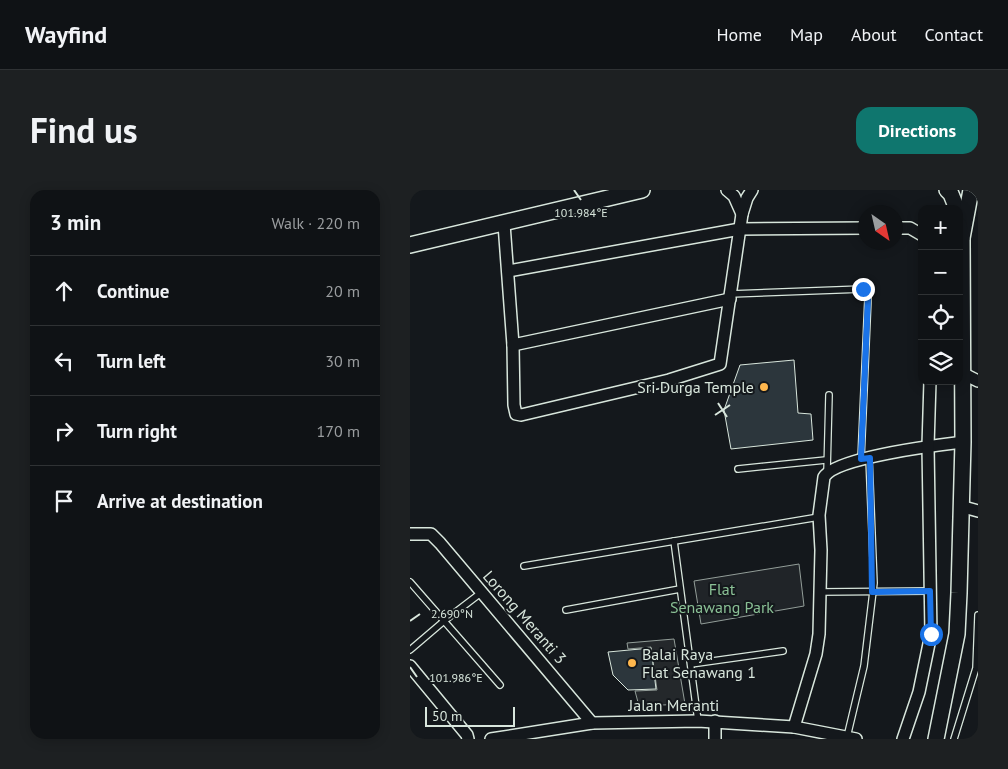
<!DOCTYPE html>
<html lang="en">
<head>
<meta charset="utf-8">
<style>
	:root { --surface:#0f1215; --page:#1d2022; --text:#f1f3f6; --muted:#9b9ea0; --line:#2f3234; --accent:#0f766e }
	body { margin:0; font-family:"PT Sans",sans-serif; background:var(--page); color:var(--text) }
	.controls { position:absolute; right:15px; top:15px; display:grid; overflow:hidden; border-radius:10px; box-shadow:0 2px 12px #0003 }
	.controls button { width:45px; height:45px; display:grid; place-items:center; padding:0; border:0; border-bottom:1px solid var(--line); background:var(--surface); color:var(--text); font:25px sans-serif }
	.compass { position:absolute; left:448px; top:15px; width:45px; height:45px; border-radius:50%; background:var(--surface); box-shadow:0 2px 12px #0003; rotate:146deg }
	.scale { position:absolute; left:15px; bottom:12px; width:90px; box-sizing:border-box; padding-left:5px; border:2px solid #d8e6dc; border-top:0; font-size:14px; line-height:18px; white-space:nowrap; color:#d8e6dc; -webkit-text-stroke:4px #14181c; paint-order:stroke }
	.stop { position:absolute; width:15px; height:15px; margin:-11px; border:4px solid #1a73e8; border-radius:50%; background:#fff }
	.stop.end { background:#1a73e8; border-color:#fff; box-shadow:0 1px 5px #0008 }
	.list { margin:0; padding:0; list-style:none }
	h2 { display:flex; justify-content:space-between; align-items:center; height:65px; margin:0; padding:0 20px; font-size:21px }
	h2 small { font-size:16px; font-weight:400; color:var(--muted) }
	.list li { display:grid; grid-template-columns:32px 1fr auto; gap:15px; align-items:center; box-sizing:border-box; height:70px; padding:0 20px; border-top:1px solid var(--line) }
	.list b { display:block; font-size:19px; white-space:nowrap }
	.list em { font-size:16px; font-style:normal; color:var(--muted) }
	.icon { flex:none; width:28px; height:28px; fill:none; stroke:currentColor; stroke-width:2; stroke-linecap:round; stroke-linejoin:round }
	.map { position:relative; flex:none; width:568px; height:549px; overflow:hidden; border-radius:15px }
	header { display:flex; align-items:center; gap:30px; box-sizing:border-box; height:70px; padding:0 25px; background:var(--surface); border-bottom:1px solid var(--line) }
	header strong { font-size:24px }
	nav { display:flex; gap:28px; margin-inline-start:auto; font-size:18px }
	.intro { display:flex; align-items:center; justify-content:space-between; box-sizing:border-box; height:120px; padding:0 30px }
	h1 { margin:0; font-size:35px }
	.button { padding:12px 22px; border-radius:15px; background:var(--accent); color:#fff; font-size:18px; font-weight:700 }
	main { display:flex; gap:30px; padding:0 30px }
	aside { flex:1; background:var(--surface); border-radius:15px; box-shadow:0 2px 12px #0003 }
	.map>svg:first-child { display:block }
</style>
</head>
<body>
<header>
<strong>Wayfind</strong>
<nav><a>Home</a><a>Map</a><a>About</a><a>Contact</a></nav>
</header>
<div class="intro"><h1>Find us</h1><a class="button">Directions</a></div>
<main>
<aside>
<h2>3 min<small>Walk · 220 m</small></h2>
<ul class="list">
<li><svg class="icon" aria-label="ahead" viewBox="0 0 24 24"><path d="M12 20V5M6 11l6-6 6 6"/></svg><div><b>Continue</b></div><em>20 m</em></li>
<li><svg class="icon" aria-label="left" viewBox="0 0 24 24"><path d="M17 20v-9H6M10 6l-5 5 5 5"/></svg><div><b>Turn left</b></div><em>30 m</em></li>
<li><svg class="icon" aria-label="right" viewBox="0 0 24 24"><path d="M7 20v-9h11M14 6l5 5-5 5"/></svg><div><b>Turn right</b></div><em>170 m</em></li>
<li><svg class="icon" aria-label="arrive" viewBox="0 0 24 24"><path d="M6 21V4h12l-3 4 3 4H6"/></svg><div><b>Arrive at destination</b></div></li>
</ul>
</aside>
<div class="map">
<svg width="568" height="549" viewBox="0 0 568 549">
	<rect width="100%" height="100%" fill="#14181c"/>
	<polygon fill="#202428" stroke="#939e99" points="389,374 394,416 291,434 284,391"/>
	<polygon fill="#24282b" stroke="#939e99" points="264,449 275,514 229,516 225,501 247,500 241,457 218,459 217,453"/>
	<g fill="#2c363c" stroke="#d8e6dc">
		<polygon points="384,170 388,223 401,224 403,250 321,259 314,220 330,175"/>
		<polygon points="241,458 246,499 218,500 203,485 198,462"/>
	</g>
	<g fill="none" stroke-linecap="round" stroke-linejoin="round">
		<defs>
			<g id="lane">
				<polyline points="320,104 453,99 458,108 451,269"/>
				<polyline points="328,279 416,270"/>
				<polyline points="417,282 419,205"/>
				<polyline points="264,351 288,531"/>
				<polyline points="114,376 409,327"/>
				<polyline points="0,392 90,495"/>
				<polyline points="410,402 520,401"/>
				<polyline points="156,420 270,399"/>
				<polyline points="0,460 34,431 72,402"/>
				<polyline points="281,474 373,461"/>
				<polyline points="437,547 454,476 464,393 459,268"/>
				<polyline points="544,549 566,478 568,425"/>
			</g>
			<g id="street">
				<polyline points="317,0 324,6 332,24"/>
				<polyline points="94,34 103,155 104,215 106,224 111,225 259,190 310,174 332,24 337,8 342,0"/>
				<polyline points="486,38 500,38 512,45"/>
				<polyline points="98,81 330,39 456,38"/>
				<polyline points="103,155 320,109"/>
				<polyline points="554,184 568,191"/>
				<polyline points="550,316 568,321"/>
				<polyline points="0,344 21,344 30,353 182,533"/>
				<polyline points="0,476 57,545 58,549"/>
				<path d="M 384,537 L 406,464 L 409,444 L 411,360 L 409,325 L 414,287 C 426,267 528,255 553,252"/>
				<polyline points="81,549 182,533 288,531 384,537 446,549"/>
				<polyline points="305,549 305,531"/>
				<polyline points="493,549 509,502 521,444 518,256 520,191"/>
			</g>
			<g id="secondary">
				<polyline points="537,0 541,4 547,19"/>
				<polyline points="552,48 561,0"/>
				<polyline points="0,55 232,0"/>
				<polyline points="526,549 547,444 549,403 553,252 552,50 549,35"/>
			</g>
		</defs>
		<use href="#lane" stroke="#d8e6dc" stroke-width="8"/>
		<use href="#street" stroke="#d8e6dc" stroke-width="14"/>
		<use href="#secondary" stroke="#d8e6dc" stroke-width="18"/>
		<use href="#lane" stroke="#14181c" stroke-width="5.5"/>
		<use href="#street" stroke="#14181c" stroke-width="11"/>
		<use href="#secondary" stroke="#14181c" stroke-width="15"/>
	</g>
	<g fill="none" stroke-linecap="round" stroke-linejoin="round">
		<polyline stroke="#1a73e8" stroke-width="6" points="453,99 458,108 451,269 460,268 462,402 520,401 521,444"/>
	</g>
	<path fill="none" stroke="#d8e6dc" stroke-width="2" d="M 164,0 L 171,10M 308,213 L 317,227M 305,225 L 320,215M 0,431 L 10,424M 0,477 L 7,487"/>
	<g fill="#ffb74d" stroke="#14181c" stroke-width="2">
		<circle cx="354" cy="197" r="5"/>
		<circle cx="222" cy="473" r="5"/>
	</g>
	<g text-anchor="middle" stroke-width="4" stroke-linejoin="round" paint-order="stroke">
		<g font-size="16" fill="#d8e6dc" stroke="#14181c" text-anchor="end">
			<text x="344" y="203">Sri Durga Temple</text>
			<text x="232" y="470" text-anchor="start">Balai Raya<tspan x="232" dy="18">Flat Senawang 1</tspan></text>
		</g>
		<g font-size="16" fill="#8ac095" stroke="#14181c">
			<text x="312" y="405">Flat<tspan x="312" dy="18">Senawang Park</tspan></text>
		</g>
		<g font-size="16" fill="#d8e6dc" stroke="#14181c">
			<text transform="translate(115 427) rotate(49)" y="6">Lorong Meranti 3</text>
			<text x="264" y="521">Jalan Meranti</text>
		</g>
	</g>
	<g font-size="12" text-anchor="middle" fill="#d8e6dc" stroke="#14181c" stroke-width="4" stroke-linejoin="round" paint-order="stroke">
		<text x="171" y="27">101.984°E</text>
		<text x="42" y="428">2.690°N</text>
		<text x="46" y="492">101.986°E</text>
	</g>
</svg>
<div class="controls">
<button>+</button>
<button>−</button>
<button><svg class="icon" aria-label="locate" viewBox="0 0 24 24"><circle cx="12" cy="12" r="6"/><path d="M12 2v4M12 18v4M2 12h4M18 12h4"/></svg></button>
<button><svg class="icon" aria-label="layers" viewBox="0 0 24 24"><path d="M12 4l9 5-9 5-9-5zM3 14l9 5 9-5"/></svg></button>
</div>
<svg class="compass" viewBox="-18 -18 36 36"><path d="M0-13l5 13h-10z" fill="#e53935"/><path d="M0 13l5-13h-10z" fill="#9b9ea0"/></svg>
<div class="scale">50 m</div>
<div class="stop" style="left:521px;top:444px"></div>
<div class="stop end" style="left:453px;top:99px"></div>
</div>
</main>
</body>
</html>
